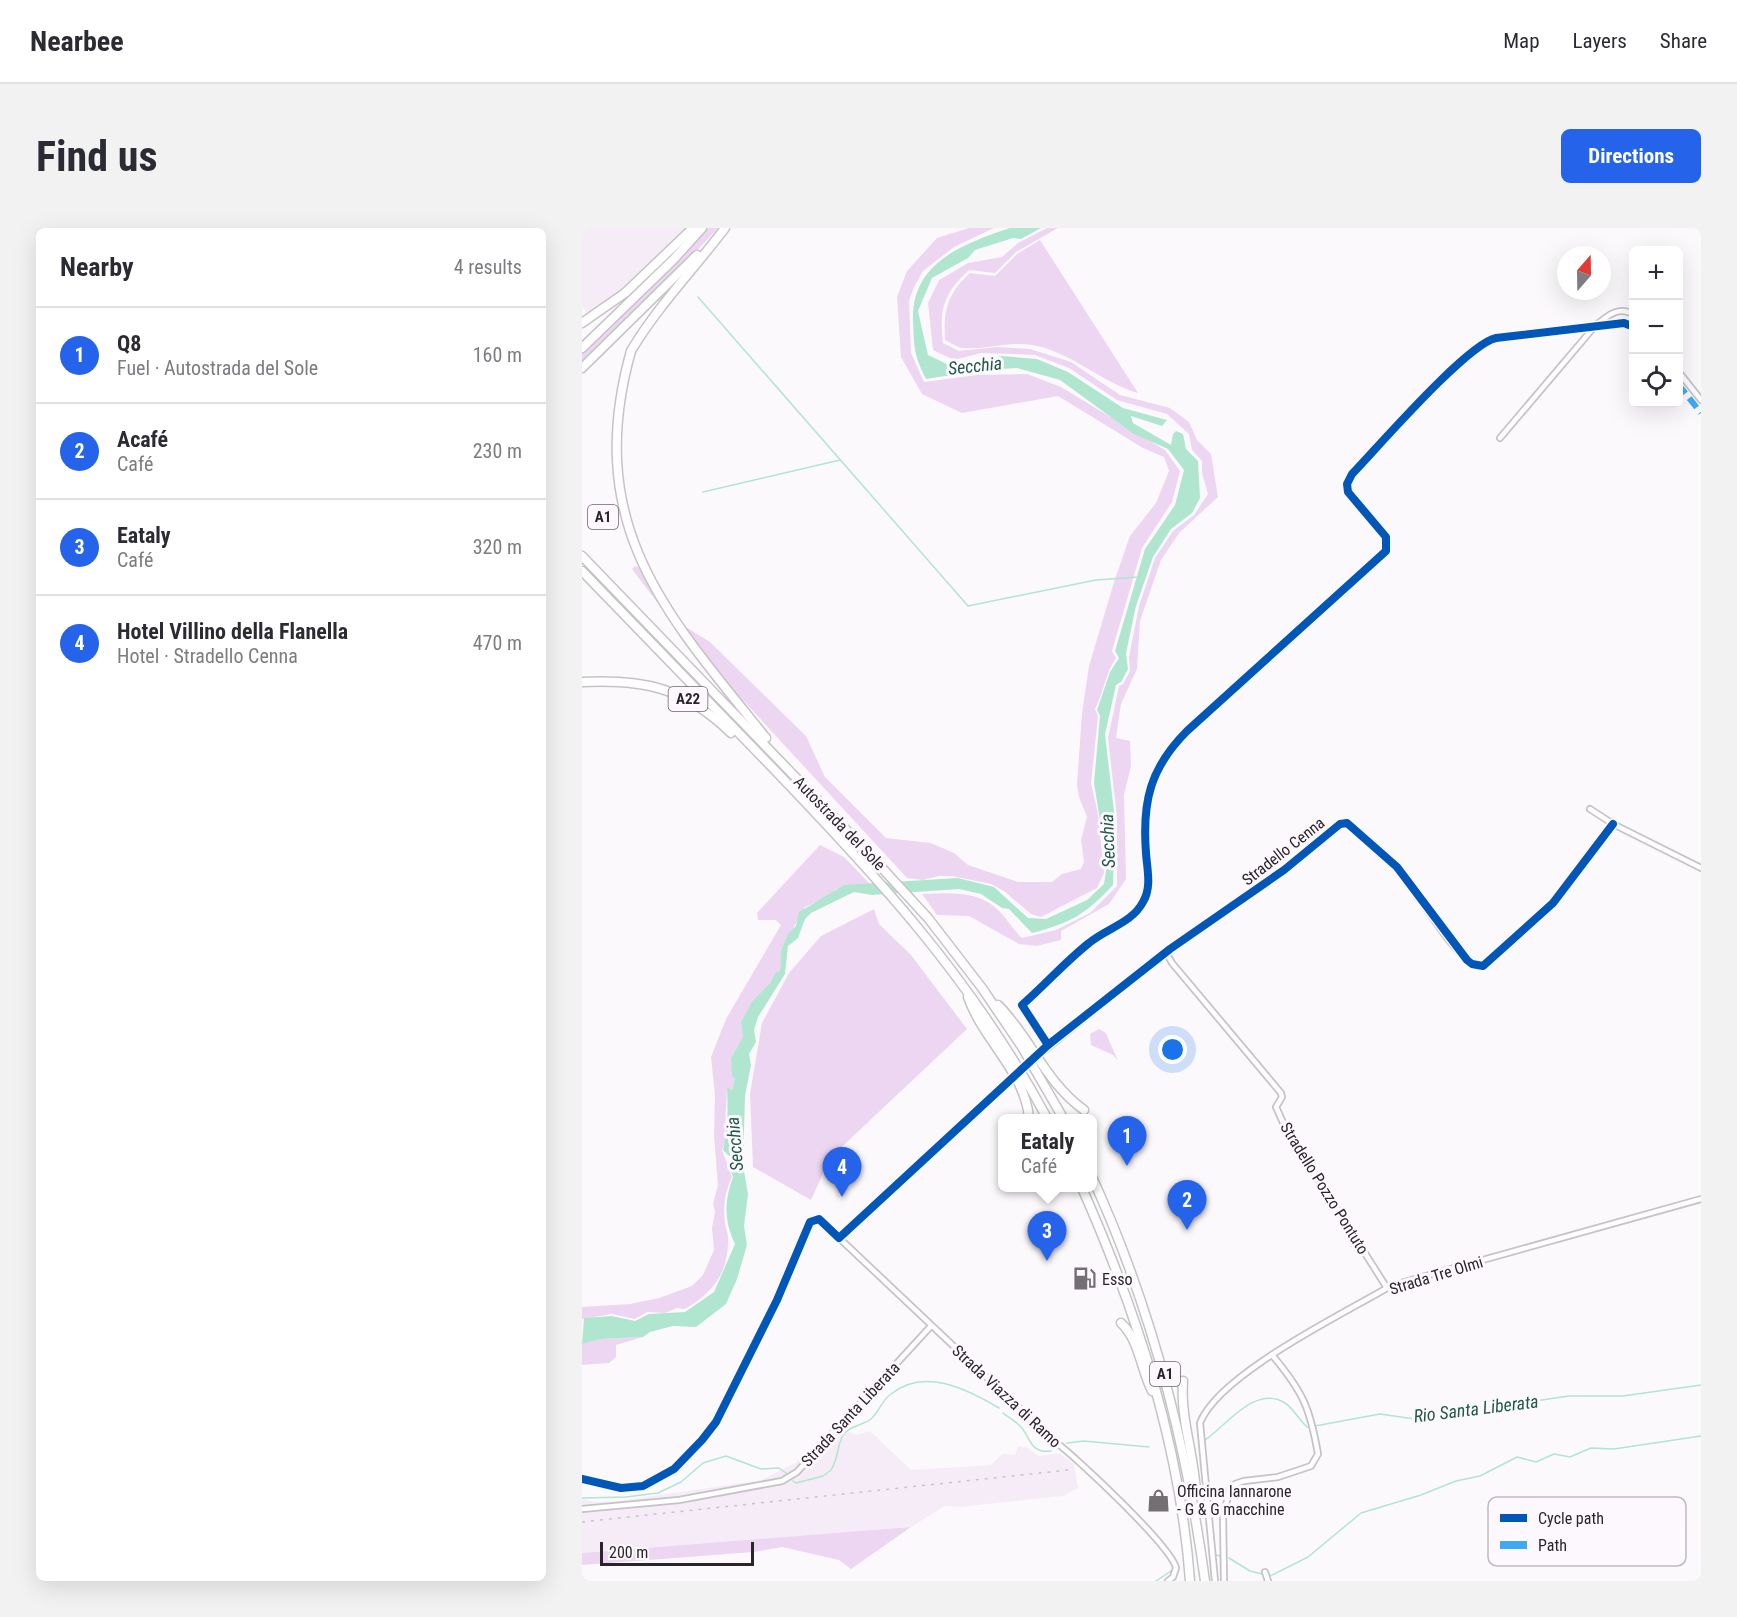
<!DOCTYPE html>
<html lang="en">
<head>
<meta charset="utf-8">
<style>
	:root { --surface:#fff; --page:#f2f2f3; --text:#2b2b33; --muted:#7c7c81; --line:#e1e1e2; --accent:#2563eb }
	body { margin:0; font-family:"Roboto Condensed",sans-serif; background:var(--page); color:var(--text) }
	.controls { position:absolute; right:18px; top:18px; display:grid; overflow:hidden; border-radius:9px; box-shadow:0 6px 24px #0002 }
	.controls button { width:54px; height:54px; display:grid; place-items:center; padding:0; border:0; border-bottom:2px solid var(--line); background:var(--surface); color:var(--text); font:30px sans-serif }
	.compass { position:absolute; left:975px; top:18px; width:54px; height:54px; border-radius:50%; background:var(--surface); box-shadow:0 6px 24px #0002; rotate:20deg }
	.scale { position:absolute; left:18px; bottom:15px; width:154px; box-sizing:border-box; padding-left:6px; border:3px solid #292529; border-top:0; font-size:16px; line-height:21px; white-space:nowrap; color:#292529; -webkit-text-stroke:4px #fdf8fe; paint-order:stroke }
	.you { position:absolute; left:591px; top:822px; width:21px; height:21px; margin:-15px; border:4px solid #fff; border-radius:50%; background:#1a73e8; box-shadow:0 0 0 9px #1a73e833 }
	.badge { display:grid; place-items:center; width:39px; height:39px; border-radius:50%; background:var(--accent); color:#fff; font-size:20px; font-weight:700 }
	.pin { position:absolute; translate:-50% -50px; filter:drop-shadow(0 2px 3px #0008) }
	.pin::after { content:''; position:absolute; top:32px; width:21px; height:18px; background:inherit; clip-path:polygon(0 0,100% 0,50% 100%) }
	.popup { position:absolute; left:416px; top:886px; width:99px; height:78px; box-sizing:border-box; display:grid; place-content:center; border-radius:9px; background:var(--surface); filter:drop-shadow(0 2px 4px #0005); font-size:20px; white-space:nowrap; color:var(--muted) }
	.popup b { font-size:22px; color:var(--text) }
	.popup::after { content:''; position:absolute; left:50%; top:100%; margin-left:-12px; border:12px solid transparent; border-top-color:var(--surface) }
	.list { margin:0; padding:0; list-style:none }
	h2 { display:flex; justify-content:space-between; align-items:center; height:78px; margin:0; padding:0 24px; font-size:26px }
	h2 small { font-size:20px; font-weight:400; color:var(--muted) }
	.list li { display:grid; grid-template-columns:39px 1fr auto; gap:18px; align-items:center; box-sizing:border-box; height:96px; padding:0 24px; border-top:2px solid var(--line) }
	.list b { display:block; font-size:22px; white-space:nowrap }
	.list p { margin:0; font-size:20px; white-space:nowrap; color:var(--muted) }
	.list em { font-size:20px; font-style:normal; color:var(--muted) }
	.icon { flex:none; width:33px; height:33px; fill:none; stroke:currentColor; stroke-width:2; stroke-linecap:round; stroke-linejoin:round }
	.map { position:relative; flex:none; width:1119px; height:1353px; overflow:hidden; border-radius:9px }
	header { display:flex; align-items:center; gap:36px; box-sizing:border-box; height:84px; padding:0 30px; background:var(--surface); border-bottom:2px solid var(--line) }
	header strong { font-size:28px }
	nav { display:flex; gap:33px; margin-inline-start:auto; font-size:21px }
	.intro { display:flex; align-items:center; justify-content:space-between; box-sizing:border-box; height:144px; padding:0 36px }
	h1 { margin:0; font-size:42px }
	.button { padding:15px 27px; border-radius:9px; background:var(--accent); color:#fff; font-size:21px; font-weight:700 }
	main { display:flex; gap:36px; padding:0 36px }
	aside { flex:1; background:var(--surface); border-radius:9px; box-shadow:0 6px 24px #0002 }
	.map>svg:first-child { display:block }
</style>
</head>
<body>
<header>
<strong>Nearbee</strong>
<nav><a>Map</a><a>Layers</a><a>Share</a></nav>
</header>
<div class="intro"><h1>Find us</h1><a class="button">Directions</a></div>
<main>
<aside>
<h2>Nearby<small>4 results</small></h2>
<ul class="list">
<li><span class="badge">1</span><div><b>Q8</b><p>Fuel · Autostrada del Sole</p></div><em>160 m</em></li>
<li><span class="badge">2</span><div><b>Acafé</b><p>Café</p></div><em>230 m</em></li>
<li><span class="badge">3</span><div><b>Eataly</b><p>Café</p></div><em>320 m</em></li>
<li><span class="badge">4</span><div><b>Hotel Villino della Flanella</b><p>Hotel · Stradello Cenna</p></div><em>470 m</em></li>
</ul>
</aside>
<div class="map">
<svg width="1119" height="1353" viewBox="0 0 1119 1353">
	<rect width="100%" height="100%" fill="#fcf9fd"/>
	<g fill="#f6ecf7">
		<polygon points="0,0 105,0 70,37 33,70 7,87 0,78"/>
		<polygon points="251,1198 275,1207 288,1203 329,1242 409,1237 420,1226 433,1227 436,1218 446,1220 456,1228 477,1225 492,1236 496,1260 481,1268 378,1279 363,1278 329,1299 0,1325 0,1271 13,1274 38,1273 179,1252 213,1235"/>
	</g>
	<g fill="#edd6f1">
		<polygon points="123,0 136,0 98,41 0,138 0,125"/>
		<path d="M 387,0 L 412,0 L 372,19 L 341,43 L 332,59 L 327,73 L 329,125 L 342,154 L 395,147 L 445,146 L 479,159 L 583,222 L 598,243 L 590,274 L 560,320 L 530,423 L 534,430 C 523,446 522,464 513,481 L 516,488 L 509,555 L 516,586 L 522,645 L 515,660 L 459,689 L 449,686 L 422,663 L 409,656 L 370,648 L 357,648 L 341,652 L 325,650 L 97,403 L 50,341 L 53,338 L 61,341 L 99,396 L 128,414 L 224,508 L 243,549 L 304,610 L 349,615 L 372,625 L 386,637 L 436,654 L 470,654 L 480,646 L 499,641 L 502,634 L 499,612 L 505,589 L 497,569 L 495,557 L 500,485 L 507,438 L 533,351 L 548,308 L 574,275 L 587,243 L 582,229 L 561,220 L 476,168 L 380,185 L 340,166 L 319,129 L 315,69 L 325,43 L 355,10 Z"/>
		<path d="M 465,0 L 476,0 L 434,24 L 413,45 L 387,42 C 362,65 357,81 361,115 L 377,123 L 414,119 L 448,121 L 489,134 L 538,167 L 588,180 L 607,194 L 615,212 L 629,226 L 636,269 L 597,305 L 579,332 L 558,393 L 555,441 L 539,476 L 534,510 L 548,513 L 549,538 L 542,567 L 544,651 L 527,676 L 479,703 L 479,712 L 455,718 L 437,716 L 387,688 L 355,687 L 340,666 C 367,665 399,662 419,685 C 427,693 431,702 440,710 L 474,702 L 508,685 L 535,658 L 535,589 L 526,510 L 537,458 L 541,456 L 548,443 L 547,429 L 557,378 L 573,330 L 591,303 L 612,287 L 626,266 L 620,245 L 620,233 L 610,222 L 607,206 L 585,186 L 535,172 L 487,140 L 453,127 L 399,125 L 372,132 L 351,122 L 346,75 L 357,52 L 386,35 L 420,29 L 436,15 Z"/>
		<path d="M 458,12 L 556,165 C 518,154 490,124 450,117 C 426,113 403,122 380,120 C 374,119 368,114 363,112 C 361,82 366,65 388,45 L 413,48 L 435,26 Z"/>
		<path d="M 238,617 L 262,629 L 289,657 L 254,661 L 247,668 L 223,679 L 199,723 L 198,744 L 171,774 L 159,794 L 161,809 L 149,830 L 153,850 L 150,862 L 145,861 L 143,900 L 146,907 L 140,922 L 150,949 C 143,964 141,978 143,995 C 143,1000 146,1004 146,1009 C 147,1044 132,1064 103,1081 L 95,1080 L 83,1085 L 65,1084 L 53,1091 L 30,1086 L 0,1091 L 0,1079 L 48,1076 L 77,1070 L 110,1058 L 121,1047 L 132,1022 L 130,1000 L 133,984 L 131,975 L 136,957 L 132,908 L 133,868 L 129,829 L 144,791 L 199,697 L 194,692 L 176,692 L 175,685 Z"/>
		<polygon points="292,681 297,696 329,727 385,801 248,930 229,972 171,939 168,866 180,795 207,745 239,708"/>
		<polygon points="517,801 524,805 536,833 531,827 509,817 508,806"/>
		<polygon points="61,1109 34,1117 34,1129 27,1135 0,1137 0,1116 19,1111"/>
		<polygon points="329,1299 269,1341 257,1332 200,1319 172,1324 0,1337 0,1325"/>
	</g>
	<path fill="#b0e6cf" d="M 428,0 L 459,0 L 439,11 L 431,10 L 393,22 L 386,30 L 350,50 L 336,83 L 346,127 L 367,137 L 420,128 L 455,131 L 486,144 L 541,180 L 585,192 L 580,198 L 549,188 L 551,195 L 589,217 L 591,206 L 594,203 L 601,206 L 604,221 L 616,233 L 618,270 L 610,285 L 589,301 L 571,329 L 554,378 L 544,425 L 546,441 L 539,454 L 534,457 L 523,506 L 533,592 L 531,657 C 504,686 489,695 450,705 L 427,681 L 420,680 L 399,666 L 377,661 L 290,667 L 272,664 L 229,685 L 223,691 L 216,710 L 206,718 L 203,746 L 176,789 L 172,802 L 174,814 L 167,826 L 169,837 L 163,868 L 161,937 L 166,966 L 162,998 L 165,1017 L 155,1051 L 144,1076 L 114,1099 L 91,1098 L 68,1104 L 61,1109 L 19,1111 L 0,1116 L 2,1090 L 30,1088 L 53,1093 L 67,1086 L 103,1084 L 132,1064 L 153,1016 C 142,993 142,973 151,949 L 146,935 L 151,932 L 141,922 C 146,903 146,881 145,860 L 150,862 L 153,850 L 150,848 L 149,830 L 161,809 L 159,794 L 170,774 L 188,755 L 194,744 L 198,743 L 199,723 L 206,706 L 214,698 L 217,684 L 262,657 L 376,650 L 412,659 L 446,690 L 464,691 L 505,672 L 522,656 L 525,636 L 512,555 L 518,488 L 515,482 L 528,444 L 537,430 L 533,423 L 563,321 L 593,277 L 602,242 L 586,221 L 552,206 L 478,152 L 435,140 L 402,142 L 344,151 C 332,127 332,120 331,93 C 329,35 380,16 428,0 Z"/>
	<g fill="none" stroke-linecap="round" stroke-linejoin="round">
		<g stroke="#b0e6cf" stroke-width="1.5">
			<polyline points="116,69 386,378 514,352 556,349"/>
			<polyline points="121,264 258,232"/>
			<path d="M 421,1185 C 426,1189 432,1192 437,1197 C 449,1208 447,1226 469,1223"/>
			<polyline points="733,1198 798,1186 840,1192 879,1179 935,1180 953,1173 987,1168 1041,1168 1119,1157"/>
			<path d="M 623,1212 C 643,1199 673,1156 703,1175 C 711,1180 717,1192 725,1199 L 728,1199"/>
			<polyline points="485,1215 502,1213 567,1219"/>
			<path d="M 211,1253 L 214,1255 L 241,1248 L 249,1242 C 256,1232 255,1218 261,1207 C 268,1197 280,1198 289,1191 C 297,1184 300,1172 309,1166 C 342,1139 385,1161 417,1180"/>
			<polyline points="0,1270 44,1269 76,1265 99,1254 121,1235 144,1228 179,1241 197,1240 204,1245"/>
			<polyline points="634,1327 639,1328"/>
			<polyline points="647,1330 668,1343 688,1348 726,1329 779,1285 839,1267 874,1253 898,1248 935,1229 954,1234 972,1226 988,1229 1009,1220 1032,1221 1119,1208"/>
			<polyline points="574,1353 589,1343"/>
		</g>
		<defs>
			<g id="street">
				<polyline points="1096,143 1119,172"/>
				<path d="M 918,210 L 1013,98 C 1025,88 1037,77 1052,87"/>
				<polyline points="1008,581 1031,596 1119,640"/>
				<polyline points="586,723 586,728 590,735 699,865 700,869 694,879 703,899 805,1060"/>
				<path d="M 457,827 L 588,721 L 702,642 L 763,594 C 781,606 800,623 815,639 C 835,659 873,738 901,738 L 971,675 L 1031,596"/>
				<path d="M 237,991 L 471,1212 C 492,1227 590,1319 594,1340 L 591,1349 L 586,1353"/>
				<polyline points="257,1010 428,851"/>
				<polyline points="0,1281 97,1272 200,1253 215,1244 349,1098"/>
				<polyline points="683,1344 686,1353"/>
				<path d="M 633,1353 L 618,1195 C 636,1147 759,1087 805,1060 L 822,1054 L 1119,971"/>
				<path d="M 642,1353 L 641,1287 L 648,1262 L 653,1256 L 662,1253 L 696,1249 L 729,1238 L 736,1226 C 728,1180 721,1164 691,1128"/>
			</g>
			<g id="highway">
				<path d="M 143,0 C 112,41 75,79 49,123 C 0,298 85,387 184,510"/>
				<polyline points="0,95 43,65 111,0"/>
				<polyline points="0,120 91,32 120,0"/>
				<polyline points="0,140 115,27"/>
				<polyline points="0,328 277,615 346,690 400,760 440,819 481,890"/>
				<path d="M 0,343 C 61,406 122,469 183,532 C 293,646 389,749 465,890"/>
				<path d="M 0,454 C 63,451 103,460 149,505"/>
				<path d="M 386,769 C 401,812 443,844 447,890"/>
				<path d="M 416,777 C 449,810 463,854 502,882"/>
				<path d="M 510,949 C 569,1078 604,1213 623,1353"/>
				<path d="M 500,960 C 555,1084 598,1216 608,1353"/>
				<path d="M 539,1095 C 557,1111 559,1142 570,1163"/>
				<path d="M 601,1153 C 598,1192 613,1228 614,1267"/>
			</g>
		</defs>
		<use href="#street" stroke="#c6c3c7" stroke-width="8"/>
		<use href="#highway" stroke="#c6c3c7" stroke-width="11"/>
		<use href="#street" stroke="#fffeff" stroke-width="4.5"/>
		<use href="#highway" stroke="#fffeff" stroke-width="8"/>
		<polyline stroke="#c6c5c6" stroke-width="1.5" stroke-dasharray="3 6" stroke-linecap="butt" points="0,1294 486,1242"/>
		<polyline stroke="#3fa9f5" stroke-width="6" stroke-dasharray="12 6" stroke-linecap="butt" points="1096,156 1119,185"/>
		<defs>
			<g id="cycleway">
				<path d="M 466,817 L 440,777 C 463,757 483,734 507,715 C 525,700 550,695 561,674 C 570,659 565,641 564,625 C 560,574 568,540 605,503 L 804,323 L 804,309 L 766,264 L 765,256 L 770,246 C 796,219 885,116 914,110 L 1042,95 L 1052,99"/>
				<polyline points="0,1251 39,1260 61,1258 92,1241 120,1212 134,1194 195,1072 228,994 237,991 257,1010 466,817 588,721 702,642 758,596 765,595 815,639 885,732 890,736 901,738 971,675 1031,596"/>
			</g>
		</defs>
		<use href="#cycleway" stroke="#fdf8fe" stroke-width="11"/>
		<use href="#cycleway" stroke="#0057b8" stroke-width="8"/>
	</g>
	<defs>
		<symbol id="fuel-bare" viewBox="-9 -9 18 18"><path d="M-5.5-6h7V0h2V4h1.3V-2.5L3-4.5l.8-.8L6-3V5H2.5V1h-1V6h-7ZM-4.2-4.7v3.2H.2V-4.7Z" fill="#736f73" stroke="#fdf8fe" stroke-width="2.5" paint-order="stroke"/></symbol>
		<symbol id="shop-bare" viewBox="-9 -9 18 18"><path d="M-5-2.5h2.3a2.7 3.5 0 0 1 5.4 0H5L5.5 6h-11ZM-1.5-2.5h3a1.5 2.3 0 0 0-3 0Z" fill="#736f73" stroke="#fdf8fe" stroke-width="2.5" paint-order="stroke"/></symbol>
	</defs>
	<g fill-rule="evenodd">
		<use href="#fuel-bare" x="486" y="1034" width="33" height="33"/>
		<use href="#shop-bare" x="560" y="1256" width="33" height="33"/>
	</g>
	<g text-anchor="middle" stroke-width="6" stroke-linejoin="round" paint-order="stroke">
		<g fill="#fdf8fe" stroke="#696469" stroke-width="1.5">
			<rect x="6" y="277" width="30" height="24" rx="4.5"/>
			<rect x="86.5" y="459" width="39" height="24" rx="4.5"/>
			<rect x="568" y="1134" width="30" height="24" rx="4.5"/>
		</g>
		<g font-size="15" font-weight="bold" fill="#292529">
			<text x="21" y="294">A1</text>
			<text x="106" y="476">A22</text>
			<text x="583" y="1151">A1</text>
		</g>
		<g font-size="16" fill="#292529" stroke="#fdf8fe">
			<text transform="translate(258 595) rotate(46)" y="6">Autostrada del Sole</text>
			<text transform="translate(701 623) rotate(-38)" y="6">Stradello Cenna</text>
			<text transform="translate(743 960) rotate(58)" y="6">Stradello Pozzo Pontuto</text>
			<text transform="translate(854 1047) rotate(-17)" y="6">Strada Tre Olmi</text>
			<text transform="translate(425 1168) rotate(43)" y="6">Strada Viazza di Ramo</text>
			<text transform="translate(268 1186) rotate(-47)" y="6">Strada Santa Liberata</text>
		</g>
		<g font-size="16" fill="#292529" stroke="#fdf8fe" text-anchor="start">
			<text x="520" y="1057">Esso</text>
			<text x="595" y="1269">Officina Iannarone<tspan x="595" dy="18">- G &amp; G macchine</tspan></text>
		</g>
		<g font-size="18" font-style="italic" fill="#1f5b44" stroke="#fdf8fe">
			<text transform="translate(393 138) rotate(-6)" y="6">Secchia</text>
			<text transform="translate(526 613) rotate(-92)" y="6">Secchia</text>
			<text transform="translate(153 916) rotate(-95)" y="6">Secchia</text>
			<text transform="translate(894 1181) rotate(-7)" y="6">Rio Santa Liberata</text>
		</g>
	</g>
	<rect x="906" y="1269" width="198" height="69" rx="9" fill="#fdf8fe" stroke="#bdb9be" stroke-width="1.5"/>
	<rect x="918" y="1286" width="27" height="8" fill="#0057b8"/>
	<rect x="918" y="1313" width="27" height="8" fill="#3fa9f5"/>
	<g font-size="16" fill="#292529">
		<text x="956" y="1296">Cycle path</text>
		<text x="956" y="1323">Path</text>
	</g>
</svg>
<div class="controls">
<button>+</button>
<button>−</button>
<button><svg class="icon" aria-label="locate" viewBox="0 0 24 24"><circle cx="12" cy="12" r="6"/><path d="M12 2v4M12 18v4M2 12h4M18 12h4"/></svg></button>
</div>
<svg class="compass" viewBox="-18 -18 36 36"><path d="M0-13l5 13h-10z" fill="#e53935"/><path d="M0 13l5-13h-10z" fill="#7c7c81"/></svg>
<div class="scale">200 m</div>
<div class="you"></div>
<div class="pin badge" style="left:545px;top:938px">1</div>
<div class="pin badge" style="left:605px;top:1002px">2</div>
<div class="pin badge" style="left:465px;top:1033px">3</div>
<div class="popup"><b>Eataly</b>Café</div>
<div class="pin badge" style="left:260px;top:969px">4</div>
</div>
</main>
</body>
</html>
